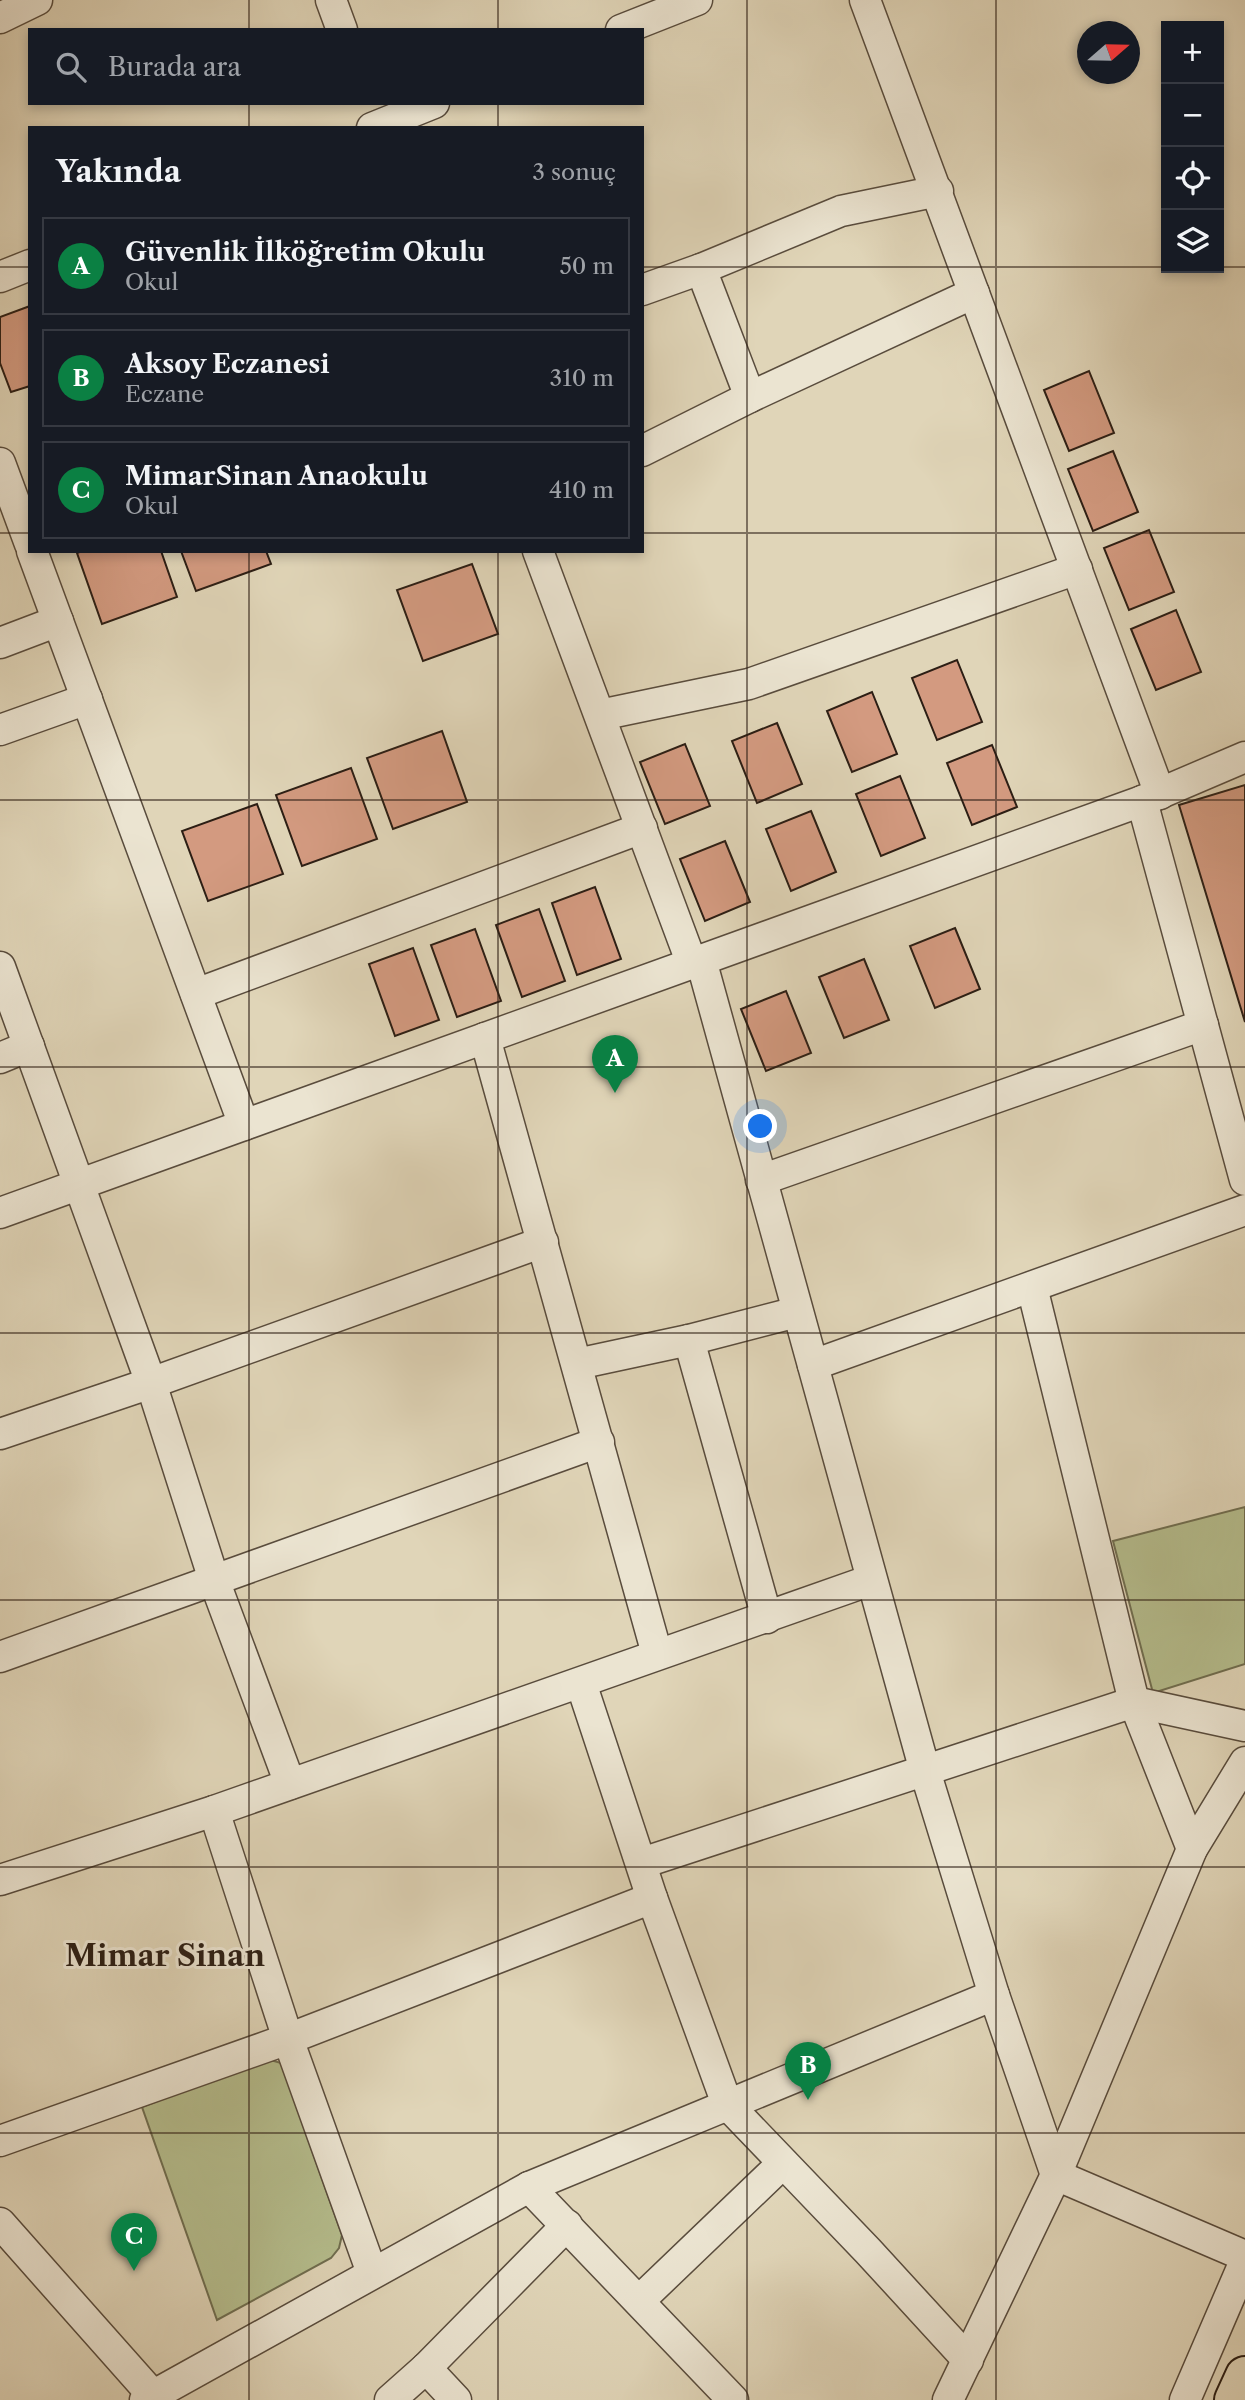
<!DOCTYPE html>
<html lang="tr">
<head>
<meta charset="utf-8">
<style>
	:root { --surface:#171b24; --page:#20242c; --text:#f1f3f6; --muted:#9ea1a6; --line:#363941; --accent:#0b8043 }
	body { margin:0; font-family:"Libre Caslon Text",serif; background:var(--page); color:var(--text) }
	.controls { position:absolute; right:21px; top:21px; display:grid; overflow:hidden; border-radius:0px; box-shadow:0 4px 10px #0003 }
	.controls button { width:63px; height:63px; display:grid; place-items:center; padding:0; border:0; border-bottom:2px solid var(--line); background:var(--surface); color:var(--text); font:35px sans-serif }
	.compass { position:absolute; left:1077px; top:21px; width:63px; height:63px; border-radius:50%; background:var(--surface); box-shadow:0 4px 10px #0003; rotate:70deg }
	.you { position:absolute; left:761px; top:1127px; width:24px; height:24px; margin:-18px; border:5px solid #fff; border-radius:50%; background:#1a73e8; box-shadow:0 0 0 10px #1a73e833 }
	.badge { display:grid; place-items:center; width:46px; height:46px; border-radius:50%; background:var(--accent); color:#fff; font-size:23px; font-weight:700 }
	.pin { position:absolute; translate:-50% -58px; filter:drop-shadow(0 2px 4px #0008) }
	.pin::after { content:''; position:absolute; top:37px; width:24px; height:21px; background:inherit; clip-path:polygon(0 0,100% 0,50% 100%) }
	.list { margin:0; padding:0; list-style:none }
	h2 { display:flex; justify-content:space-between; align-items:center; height:91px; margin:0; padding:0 28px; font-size:30px }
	h2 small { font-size:23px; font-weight:400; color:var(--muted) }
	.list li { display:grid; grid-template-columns:46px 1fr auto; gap:21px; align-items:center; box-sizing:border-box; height:98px; margin:0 14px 14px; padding:0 14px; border:2px solid var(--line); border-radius:0px }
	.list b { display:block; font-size:26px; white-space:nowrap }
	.list p { margin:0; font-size:23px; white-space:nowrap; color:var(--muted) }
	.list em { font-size:23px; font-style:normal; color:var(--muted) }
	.icon { flex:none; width:38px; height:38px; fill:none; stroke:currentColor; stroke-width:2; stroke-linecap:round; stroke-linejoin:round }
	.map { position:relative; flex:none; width:1245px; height:2400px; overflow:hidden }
	.search { position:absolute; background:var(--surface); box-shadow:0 4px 10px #0003; left:28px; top:28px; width:616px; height:77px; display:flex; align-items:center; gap:18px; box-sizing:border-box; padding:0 24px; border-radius:0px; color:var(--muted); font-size:26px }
	.panel { position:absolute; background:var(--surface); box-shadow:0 4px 10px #0003; left:28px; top:126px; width:616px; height:427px; border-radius:0px }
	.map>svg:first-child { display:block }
</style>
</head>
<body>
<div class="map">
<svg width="1245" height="2400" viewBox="0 0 1245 2400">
	<rect width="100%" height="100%" fill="#e0d5b8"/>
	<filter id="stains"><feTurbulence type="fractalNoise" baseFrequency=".00286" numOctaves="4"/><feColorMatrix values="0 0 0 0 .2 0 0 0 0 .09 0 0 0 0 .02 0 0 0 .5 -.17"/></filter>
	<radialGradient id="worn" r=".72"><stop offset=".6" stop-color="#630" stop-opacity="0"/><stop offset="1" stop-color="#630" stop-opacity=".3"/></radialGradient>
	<g fill="#b5bd8d" stroke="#706e50" stroke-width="2">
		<polygon points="1245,1507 1245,1664 1153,1693 1113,1541"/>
		<polygon points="267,2059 281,2063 342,2235 339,2248 331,2258 217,2320 142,2107"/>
	</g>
	<g fill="#d39a80" stroke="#2c1e14" stroke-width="2">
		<polygon points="30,306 30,386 11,392 0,363 0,317"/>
		<polygon points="1089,371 1114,433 1069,451 1044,390"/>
		<polygon points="1113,451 1138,512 1093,531 1068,469"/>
		<polygon points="1149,530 1174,592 1129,610 1104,548"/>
		<polygon points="82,551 161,551 177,597 102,624 77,553"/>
		<polygon points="181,551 266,551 271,564 196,591"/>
		<polygon points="472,564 498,634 423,661 397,590"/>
		<polygon points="1176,610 1201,672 1156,690 1131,629"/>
		<polygon points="957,660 982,722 937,740 912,678"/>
		<polygon points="872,692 897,754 852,772 827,711"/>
		<polygon points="777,723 802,784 757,803 732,741"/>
		<polygon points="442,731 467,802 393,829 367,758"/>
		<polygon points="685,744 710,806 665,824 640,762"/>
		<polygon points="992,745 1017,807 972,825 947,763"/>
		<polygon points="351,768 377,839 302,866 276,795"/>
		<polygon points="900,776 925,838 881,856 856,794"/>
		<polygon points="1245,785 1245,1022 1179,805"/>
		<polygon points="257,804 283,874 208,901 182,831"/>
		<polygon points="811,811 836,872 791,891 766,829"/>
		<polygon points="725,841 750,902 705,921 680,859"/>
		<polygon points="595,887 621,959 577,975 552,903"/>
		<polygon points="539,909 565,981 522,997 496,925"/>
		<polygon points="955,928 980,989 935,1008 910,946"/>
		<polygon points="475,929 501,1001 457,1017 431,945"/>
		<polygon points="413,948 439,1020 395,1036 369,964"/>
		<polygon points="864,959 889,1020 844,1038 819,977"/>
		<polygon points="786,991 811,1053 766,1071 741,1009"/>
	</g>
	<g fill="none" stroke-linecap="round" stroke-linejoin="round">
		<defs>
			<g id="minor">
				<polyline points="331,0 342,30"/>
				<polyline points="865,0 1160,794"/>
				<polyline points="0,18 37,0"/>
				<polyline points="621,30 697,0"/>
				<polyline points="372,128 434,103"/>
				<polyline points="701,269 750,397"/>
				<polyline points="0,277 30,265"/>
				<polyline points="642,290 701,269 841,211 938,191"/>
				<polyline points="642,451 750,397 974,293"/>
				<polyline points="0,463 30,544"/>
				<polyline points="32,551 244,1125"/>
				<polyline points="538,551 692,964"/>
				<polyline points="0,643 58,621"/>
				<polyline points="600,715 749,684 1077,569"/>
				<polyline points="0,730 87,699"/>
				<polyline points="1142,801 1245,1180"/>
				<polyline points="701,960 925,1771 994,1995 1056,2175 1245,2256"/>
				<polyline points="0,967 151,1383 214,1580 290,1784"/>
				<polyline points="196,994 642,828"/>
				<polyline points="485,1038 657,1654"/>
				<polyline points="0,1058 29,1046"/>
				<polyline points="761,1180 1203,1025"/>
				<polyline points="0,1213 1142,801 1245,757"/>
				<polyline points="1032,1287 1134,1702 1192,1849"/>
				<polyline points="689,1340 767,1618"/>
				<polyline points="577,1364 689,1340 797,1312"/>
				<polyline points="813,1365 1245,1210"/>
				<polyline points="0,1434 151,1383 543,1242"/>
				<polyline points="0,1657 599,1442"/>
				<polyline points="581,1683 652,1898 727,2104 868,2251 968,2360"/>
				<polyline points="214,1811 288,2039 372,2273"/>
				<polyline points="642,1863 1134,1702 1245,1726"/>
				<polyline points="0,1880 214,1811 871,1580"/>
				<polyline points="0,2141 288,2039 652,1898"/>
				<polyline points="529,2187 733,2400"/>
				<polyline points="0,2223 157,2400"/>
				<polyline points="639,2301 783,2163"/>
				<polyline points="426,2368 456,2400"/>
				<polyline points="145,2400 529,2187 994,1995"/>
				<polyline points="390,2400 426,2368 567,2225"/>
				<polyline points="948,2400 1056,2175 1192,1849 1245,1762"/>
				<polyline points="1185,2400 1245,2261"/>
			</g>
			<polyline id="major" points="1234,2400 1245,2376"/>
		</defs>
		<use href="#minor" stroke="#594c3d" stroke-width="33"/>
		<use href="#major" stroke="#2c1e14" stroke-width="42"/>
		<use href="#minor" stroke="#ebe4d1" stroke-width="30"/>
		<use href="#major" stroke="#e0d5b8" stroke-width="38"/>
	</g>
	<path fill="none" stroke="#2c1e14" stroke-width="2" stroke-opacity="0.55" d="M 249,0 L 249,30M 498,0 L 498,30M 747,0 L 747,2400M 996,0 L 996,2400M 249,103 L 249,128M 498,103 L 498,128M 0,267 L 30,267M 642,267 L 1166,267M 1219,267 L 1245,267M 0,533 L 30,533M 642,533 L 1245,533M 249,551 L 249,2400M 498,551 L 498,2400M 0,800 L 1245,800M 0,1067 L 1245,1067M 0,1333 L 1245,1333M 0,1600 L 1245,1600M 0,1867 L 1245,1867M 0,2133 L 1245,2133"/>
	<g text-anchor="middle" stroke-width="6" stroke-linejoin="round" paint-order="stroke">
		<g font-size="30" font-weight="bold" fill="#2c1e14" stroke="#ebe4d1">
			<text x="165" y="1966">Mimar Sinan</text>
		</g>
	</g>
	<rect width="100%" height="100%" filter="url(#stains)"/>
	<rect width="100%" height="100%" fill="url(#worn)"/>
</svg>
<div class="controls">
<button>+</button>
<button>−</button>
<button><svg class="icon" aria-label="locate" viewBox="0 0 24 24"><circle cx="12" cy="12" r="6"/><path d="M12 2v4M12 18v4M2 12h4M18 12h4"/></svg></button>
<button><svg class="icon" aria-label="layers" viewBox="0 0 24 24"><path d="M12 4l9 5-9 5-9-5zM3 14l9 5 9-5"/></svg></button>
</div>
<svg class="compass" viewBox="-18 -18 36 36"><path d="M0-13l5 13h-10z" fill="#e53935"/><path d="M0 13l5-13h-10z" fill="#9ea1a6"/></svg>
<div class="you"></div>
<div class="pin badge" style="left:615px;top:1093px">A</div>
<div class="pin badge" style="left:808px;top:2100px">B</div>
<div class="pin badge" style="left:134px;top:2271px">C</div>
<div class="search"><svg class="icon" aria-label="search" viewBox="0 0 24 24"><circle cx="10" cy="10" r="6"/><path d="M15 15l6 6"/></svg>Burada ara</div>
<section class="panel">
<h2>Yakında<small>3 sonuç</small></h2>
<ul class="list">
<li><span class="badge">A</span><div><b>Güvenlik İlköğretim Okulu</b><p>Okul</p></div><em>50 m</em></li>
<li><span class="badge">B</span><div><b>Aksoy Eczanesi</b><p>Eczane</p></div><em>310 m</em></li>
<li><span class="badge">C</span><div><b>MimarSinan Anaokulu</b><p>Okul</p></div><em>410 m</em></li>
</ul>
</section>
</div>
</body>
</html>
